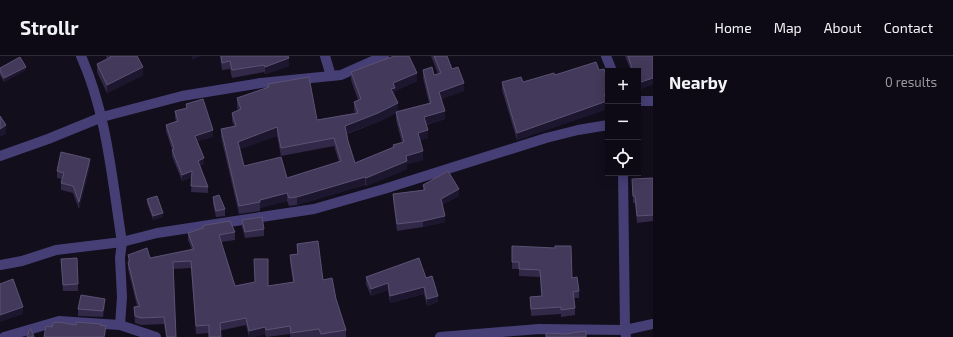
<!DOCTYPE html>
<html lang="en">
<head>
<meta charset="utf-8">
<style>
	:root { --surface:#0e0a15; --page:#17131e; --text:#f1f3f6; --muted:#9b9aa0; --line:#2e2b34 }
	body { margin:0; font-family:"Exo 2",sans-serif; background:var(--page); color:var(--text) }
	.controls { position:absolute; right:12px; top:12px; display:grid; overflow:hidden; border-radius:0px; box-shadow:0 2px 10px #0003 }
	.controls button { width:36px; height:36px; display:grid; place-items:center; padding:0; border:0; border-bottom:1px solid var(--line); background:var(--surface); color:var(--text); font:20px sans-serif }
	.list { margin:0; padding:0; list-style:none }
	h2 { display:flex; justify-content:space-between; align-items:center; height:52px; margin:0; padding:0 16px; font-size:17px }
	h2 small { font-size:13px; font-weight:400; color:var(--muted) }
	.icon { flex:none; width:22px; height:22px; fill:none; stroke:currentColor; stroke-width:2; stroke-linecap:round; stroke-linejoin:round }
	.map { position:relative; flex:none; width:653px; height:281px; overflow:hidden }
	header { display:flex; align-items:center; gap:24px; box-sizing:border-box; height:56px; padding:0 20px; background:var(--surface); border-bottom:1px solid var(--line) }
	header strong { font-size:19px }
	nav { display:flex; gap:22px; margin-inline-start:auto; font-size:14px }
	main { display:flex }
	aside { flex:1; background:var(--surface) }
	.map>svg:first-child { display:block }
</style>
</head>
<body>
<header>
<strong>Strollr</strong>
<nav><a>Home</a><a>Map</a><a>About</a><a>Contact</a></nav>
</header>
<main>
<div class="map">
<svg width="653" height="281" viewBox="0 0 653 281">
	<rect width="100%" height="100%" fill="#120e1c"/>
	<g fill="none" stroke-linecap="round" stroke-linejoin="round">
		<g stroke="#463f76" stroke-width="10">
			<path d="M 81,0 C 107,58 112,124 122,186 L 120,202 L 122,241 L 120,269"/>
			<polyline points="325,0 331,20"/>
			<polyline points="606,0 612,15"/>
			<polyline points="638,45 653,45"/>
			<polyline points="0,100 48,83 102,61 182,40 261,27 341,19 384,0"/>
			<polyline points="623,117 625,274 626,281"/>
			<polyline points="0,209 22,205 56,194 122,186 157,177 314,153 384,133 546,82 578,74 608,69"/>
			<polyline points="4,281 59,265 120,269 156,281"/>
			<polyline points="440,281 539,273 625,274 653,268"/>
		</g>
	</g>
	<g fill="#322948" fill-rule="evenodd">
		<polygon points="106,0 137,0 143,19 107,37 97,16 97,8 107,3"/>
		<polygon points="220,0 288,0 289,10 265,18 264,16 232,22 230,13 222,14"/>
		<path d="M 431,0 L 447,0 L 452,13 L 464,35 L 441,43 L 445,63 L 426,69 L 428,82 L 420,84 L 423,104 L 407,108 L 407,113 L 366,130 L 365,129 L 297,149 L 289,150 L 287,145 L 260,152 L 260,155 L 239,158 L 221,81 L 221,73 L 234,70 L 232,65 L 232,57 L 238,54 L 237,51 L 237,42 L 268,31 L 268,28 L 317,64 L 355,57 L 354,54 L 354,46 L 358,44 L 351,24 L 351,16 L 417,25 L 395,35 L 394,40 L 398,55 L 429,47 L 423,22 L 423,14 L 434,19 L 438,18 ZM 396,57 L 396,64 L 402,87 L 393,89 L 393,91 L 355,107 L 348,85 L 347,78 L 378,66 ZM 277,80 L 281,100 L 334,90 L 339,106 L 287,122 L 244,110 L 240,93 Z"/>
		<polygon points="625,0 653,0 653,28 638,34 638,15 631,15"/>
		<polygon points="0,12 26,14 4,26 0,19"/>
		<polygon points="555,19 606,45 607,53 517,84 502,34 502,26 523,26"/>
		<polygon points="186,48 213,81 197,85 204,108 200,110 208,131 208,137 191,136 192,121 182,125 172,100 172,94 166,75 166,69 176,65 175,62 175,55 186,52"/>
		<polygon points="90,110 79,153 73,137 61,134 61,127 62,123 57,122 57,115"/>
		<polygon points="653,122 653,165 637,167 635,147 633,147 632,123"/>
		<polygon points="423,129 459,140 442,149 445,166 423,171 397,175 393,144 393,138 423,134"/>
		<polygon points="213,141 225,153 225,160 216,161 213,148"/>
		<polygon points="147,143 163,161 153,164 147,147"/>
		<polygon points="242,164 264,173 264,180 245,182 242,171"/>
		<polygon points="203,170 235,176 235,184 221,186 235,230 268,230 293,226 290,206 290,199 297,198 297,188 323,224 336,243 346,274 346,281 290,281 290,278 267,281 266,281 265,278 253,281 249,281 246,269 209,277 196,278 191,212 173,213 176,281 166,281 164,268 141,269 135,267 134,251 137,250 128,213 128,199 150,202 192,194 188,184 188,177 203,172"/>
		<polygon points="512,190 572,222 579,235 579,242 574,242 575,252 575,259 561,261 561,258 531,260 530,241 541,240 540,221 519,220 519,213 512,213"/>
		<polygon points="61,203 78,228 78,235 63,235"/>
		<polygon points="366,221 426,222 438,246 427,250 424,238 390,247 388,234 371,240 366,228"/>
		<polygon points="105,249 103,261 78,260 78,253"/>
	</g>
	<g fill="#1d162f">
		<polygon points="192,0 201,0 192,4"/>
		<polygon points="289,2 289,10 265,18 265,11"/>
		<polygon points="26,11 26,14 4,26 4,22"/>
		<polygon points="143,11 143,19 107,37 107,29"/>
		<polygon points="417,17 417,25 395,35 395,40 391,41 391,33 393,27"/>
		<polygon points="653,22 653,28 638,34 638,27"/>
		<polygon points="464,27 464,35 439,44 439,36"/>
		<polygon points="608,37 608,44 604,45 604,38"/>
		<polygon points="607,45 607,53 517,84 517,77"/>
		<polygon points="398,47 398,56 378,66 345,78 345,70"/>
		<polygon points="445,55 445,63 424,69 424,61"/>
		<polygon points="6,69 6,78 0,81 0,73"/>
		<polygon points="277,71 277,80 238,94 238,86"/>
		<polygon points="213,74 213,81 195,86 195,80"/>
		<polygon points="428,74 428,82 418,85 418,77"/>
		<polygon points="423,95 423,104 407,108 407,113 366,130 366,122 406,100"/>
		<polygon points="204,102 204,108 198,111 198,105"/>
		<polygon points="90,103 90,110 79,153 79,146"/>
		<polygon points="192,115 192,121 182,125 182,119"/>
		<polygon points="365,121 365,129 297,149 297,141"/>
		<polygon points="459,133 459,140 441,150 441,143"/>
		<polygon points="287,137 287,145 260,152 260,144"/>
		<polygon points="163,157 163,161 153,164 153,160"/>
		<polygon points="445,160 445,166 423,171 423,165"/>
		<polygon points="388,227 388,234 371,240 371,233"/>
		<polygon points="424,231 424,238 390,247 390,240"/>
		<polygon points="438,240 438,246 427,250 427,243"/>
		<polygon points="105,243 105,249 103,261 103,255"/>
		<polygon points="23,251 23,258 0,266 0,259"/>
		<polygon points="106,270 106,277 105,281 104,281"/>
		<polygon points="265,271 265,278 253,281 249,281 249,275"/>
	</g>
	<g fill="#433a5b" stroke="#5b5274" fill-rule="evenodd">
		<polygon points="110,0 137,0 143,11 107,29 97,8 111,1"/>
		<polygon points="221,0 288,0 289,2 265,11 264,9 232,14 230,5 222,7"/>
		<path d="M 394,0 L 409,0 L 417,17 L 393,27 L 395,32 L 391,33 L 398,47 L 378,57 L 345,70 L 348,85 L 355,107 L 394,91 L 393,89 L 404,86 L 396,56 L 431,47 L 423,14 L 432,11 L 434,19 L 441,17 L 434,0 L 447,0 L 452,13 L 458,11 L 464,27 L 439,36 L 445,55 L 424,61 L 428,74 L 418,77 L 423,95 L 406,100 L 407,105 L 366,122 L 365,121 L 297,141 L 289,142 L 287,137 L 260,144 L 260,146 L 239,150 L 221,73 L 236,70 L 232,57 L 241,53 L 237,42 L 269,31 L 268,28 L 309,21 L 317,64 L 358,57 L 354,46 L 361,43 L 351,16 ZM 277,71 L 281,92 L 334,82 L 341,105 L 287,122 L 281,101 L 244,110 L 238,86 Z"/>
		<polygon points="628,0 653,0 653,22 638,27 638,15 633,15"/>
		<polygon points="20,1 26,11 4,22 0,15 0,12"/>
		<polygon points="596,6 599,14 604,13 608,27 608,37 604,38 607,45 517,77 502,26 521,21 523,26 554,17 555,19"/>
		<polygon points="203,43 213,74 195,80 204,102 198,105 208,131 191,130 192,115 182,119 172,94 174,93 166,69 178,65 175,55 187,52 186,48"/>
		<polygon points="0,60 6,69 0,73"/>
		<polygon points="61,96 90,103 79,146 73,130 61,127 64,117 57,115"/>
		<polygon points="448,115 459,133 441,143 445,160 423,165 397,168 393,138 425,134 423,129"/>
		<polygon points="653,122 653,159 637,160 635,140 633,140 632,123"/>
		<polygon points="219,139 225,153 216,155 213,141"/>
		<polygon points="157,140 163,157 153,160 147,143"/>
		<polygon points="262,161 264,173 245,176 242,164"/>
		<polygon points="230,165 235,176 219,179 235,230 255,226 254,203 268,203 268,230 294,226 290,199 298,198 297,188 318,185 323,224 332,222 336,243 346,274 321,278 319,273 291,277 290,270 266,274 265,271 249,275 246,262 220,267 221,281 209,281 209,269 196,270 191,205 173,206 176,281 167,281 164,261 141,262 135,260 134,251 140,250 137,243 128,206 130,205 128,199 147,192 150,202 194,193 188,177 203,172 203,170 206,169"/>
		<polygon points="512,190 555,192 555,190 571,190 572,222 577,221 579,235 573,236 575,252 561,254 561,251 531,253 530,241 542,240 540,214 519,213 519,206 512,206"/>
		<polygon points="77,202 78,228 63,229 61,203"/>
		<polygon points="419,202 426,222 432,220 438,240 427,243 424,231 390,240 388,227 371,233 366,221"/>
		<polygon points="13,223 23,251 0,259 0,228"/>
		<polygon points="81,239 105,243 103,255 78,253"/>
		<polygon points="58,266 76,269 76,266 101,268 100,269 106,270 104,281 44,281 46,270 52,271 53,267"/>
		<polygon points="31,273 34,281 27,281 29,274"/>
		<polygon points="586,275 586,281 546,281 546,277 565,278"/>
	</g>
</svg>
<div class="controls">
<button>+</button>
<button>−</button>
<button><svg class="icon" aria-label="locate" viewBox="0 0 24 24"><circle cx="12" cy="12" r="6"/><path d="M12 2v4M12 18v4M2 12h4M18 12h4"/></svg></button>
</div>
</div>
<aside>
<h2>Nearby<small>0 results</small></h2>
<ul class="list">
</ul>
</aside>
</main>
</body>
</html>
